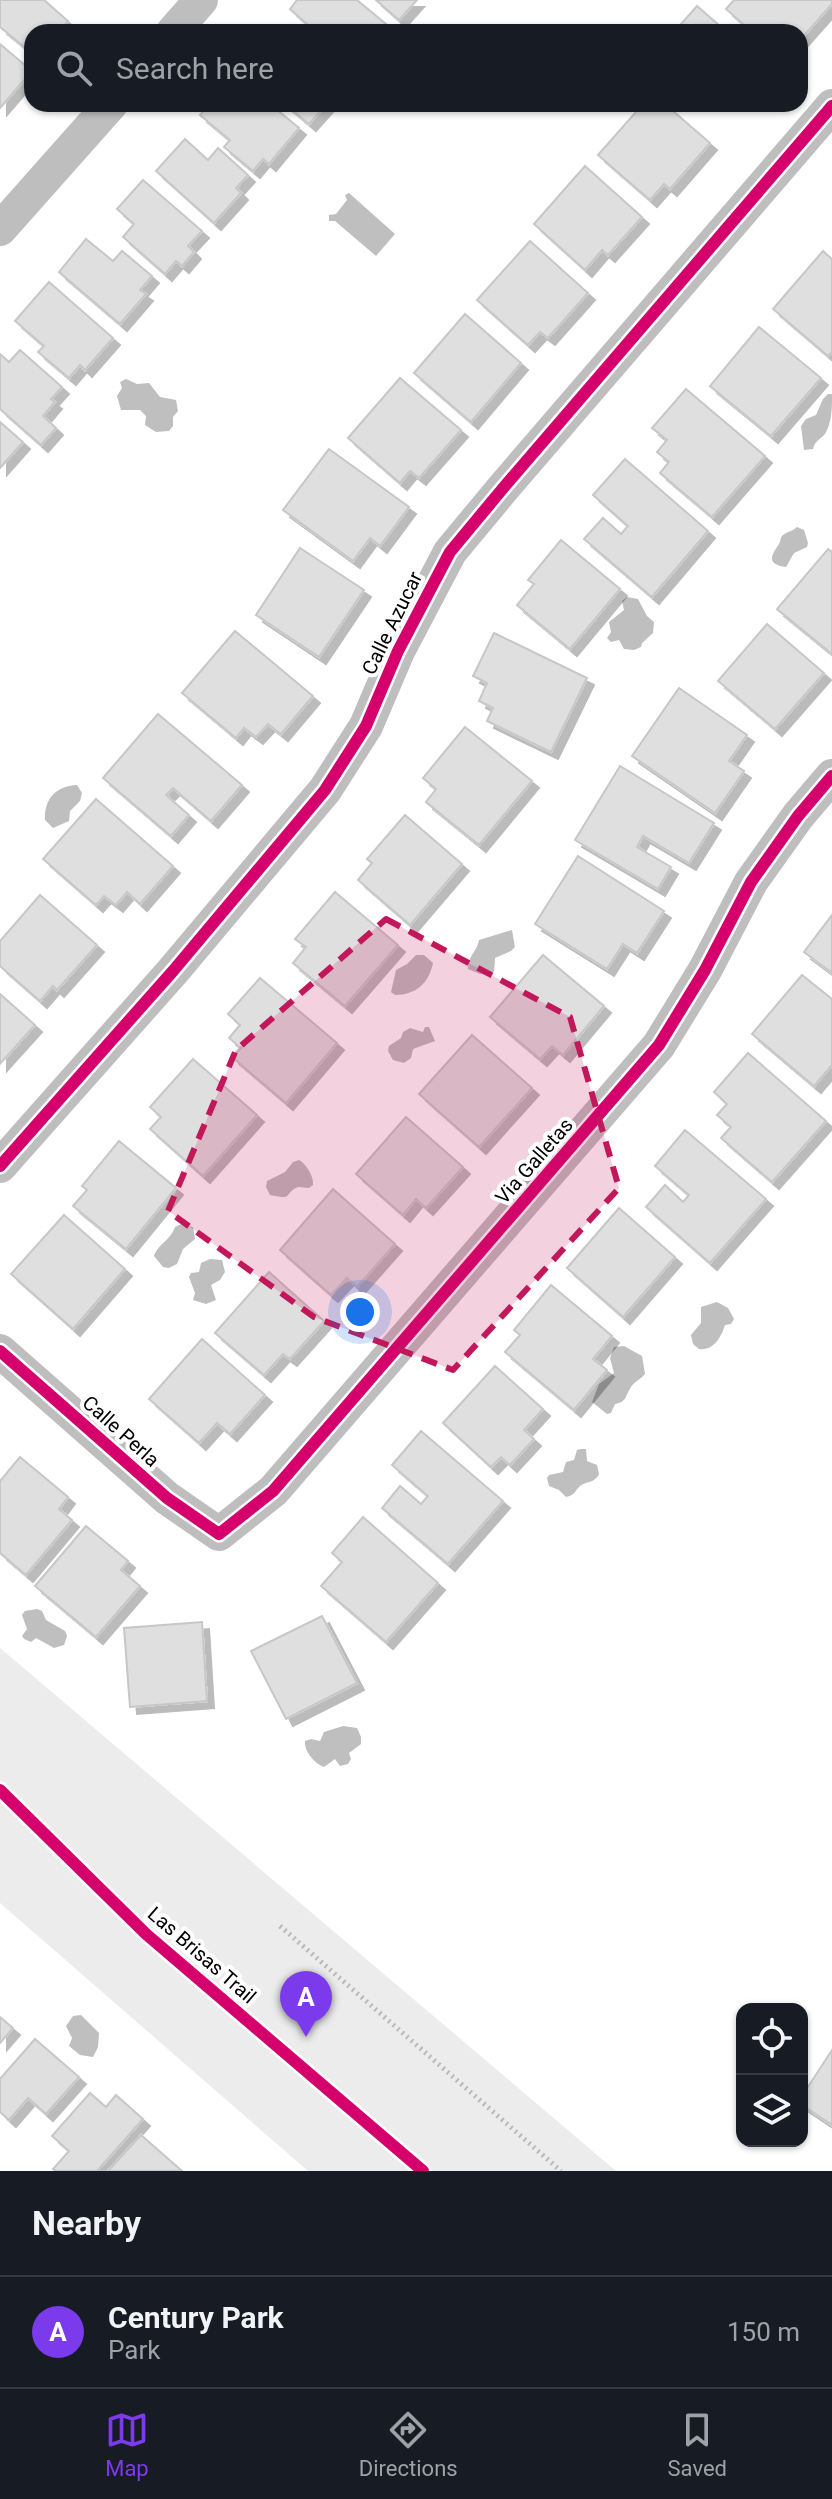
<!DOCTYPE html>
<html lang="en">
<head>
<meta charset="utf-8">
<style>
	:root { --surface:#171b24; --page:#242831; --text:#f1f3f6; --muted:#9ea1a6; --line:#363941; --accent:#7c3aed }
	body { margin:0; font-family:Roboto,sans-serif; background:var(--page); color:var(--text) }
	.controls { position:absolute; right:24px; bottom:24px; display:grid; overflow:hidden; border-radius:16px; box-shadow:0 2px 6px #0004 }
	.controls button { width:72px; height:72px; display:grid; place-items:center; padding:0; border:0; border-bottom:2px solid var(--line); background:var(--surface); color:var(--text); font:40px sans-serif }
	.you { position:absolute; left:360px; top:1312px; width:28px; height:28px; margin:-20px; border:6px solid #fff; border-radius:50%; background:#1a73e8; box-shadow:0 0 0 12px #1a73e833 }
	.badge { display:grid; place-items:center; width:52px; height:52px; border-radius:50%; background:var(--accent); color:#fff; font-size:26px; font-weight:700 }
	.pin { position:absolute; translate:-50% -66px; filter:drop-shadow(0 2px 4px #0008) }
	.pin::after { content:''; position:absolute; top:42px; width:28px; height:24px; background:inherit; clip-path:polygon(0 0,100% 0,50% 100%) }
	.list { margin:0; padding:0; list-style:none }
	h2 { display:flex; justify-content:space-between; align-items:center; height:104px; margin:0; padding:0 32px; font-size:34px }
	h2 small { font-size:26px; font-weight:400; color:var(--muted) }
	.list li { display:grid; grid-template-columns:52px 1fr auto; gap:24px; align-items:center; box-sizing:border-box; height:112px; padding:0 32px; border-top:2px solid var(--line) }
	.list b { display:block; font-size:30px; white-space:nowrap }
	.list p { margin:0; font-size:26px; white-space:nowrap; color:var(--muted) }
	.list em { font-size:26px; font-style:normal; color:var(--muted) }
	.icon { flex:none; width:44px; height:44px; fill:none; stroke:currentColor; stroke-width:2; stroke-linecap:round; stroke-linejoin:round }
	.map { position:relative; flex:none; width:832px; height:2171px; overflow:hidden }
	.search { position:absolute; background:var(--surface); box-shadow:0 2px 6px #0004; left:24px; right:24px; top:24px; height:88px; display:flex; align-items:center; gap:20px; box-sizing:border-box; padding:0 28px; border-radius:24px; color:var(--muted); font-size:30px }
	.sheet { height:216px; background:var(--surface) }
	nav { display:flex; justify-content:space-around; align-items:center; box-sizing:border-box; height:112px; border-top:2px solid var(--line); background:var(--surface); font-size:22px; color:var(--muted) }
	nav a { display:grid; justify-items:center; gap:4px }
	nav .on { color:var(--accent) }
	.map>svg:first-child { display:block }
</style>
</head>
<body>
<div class="map">
<svg width="832" height="2171" viewBox="0 0 832 2171">
	<defs>
		<filter id="shadow"><feDropShadow dx="7" dy="7" stdDeviation="0" flood-color="#0004"/></filter>
	</defs>
	<rect width="100%" height="100%" fill="#fff"/>
	<polygon fill="#ececec" points="0,1648 616,2171 308,2171 0,1903"/>
	<g fill="#bfbfbf">
		<polygon points="349,193 395,234 376,256 335,221 329,221 329,215 336,214 347,200 345,195"/>
		<polygon points="126,379 137,384 149,383 160,397 176,400 178,411 173,417 173,426 169,431 156,432 145,425 146,416 140,410 121,410 117,396 122,388 120,382"/>
		<path d="M 828,394 L 832,394 C 832,409 832,422 825,434 C 820,440 815,440 813,449 L 804,450 L 801,426 L 806,419 L 816,415 L 823,399 Z"/>
		<path d="M 797,527 L 804,530 L 808,543 L 807,547 L 794,553 L 786,567 C 766,564 771,556 779,544 C 782,538 779,537 786,533 C 790,531 794,530 797,527 Z"/>
		<polygon points="627,597 638,599 647,616 654,622 653,633 642,643 641,647 634,650 624,649 619,640 611,642 607,638 611,632 609,622 624,610 622,601"/>
		<path d="M 77,785 L 82,793 L 80,801 L 70,811 L 69,821 L 53,828 L 45,820 C 44,799 56,786 77,785 Z"/>
		<path d="M 512,930 L 515,947 L 511,951 L 495,958 L 494,972 L 480,974 L 468,969 C 468,955 477,952 479,940 Z"/>
		<path d="M 416,955 L 424,955 L 433,963 C 429,983 416,995 395,995 L 391,992 L 396,970 L 407,964 Z"/>
		<polygon points="425,1027 429,1027 435,1041 413,1049 411,1058 404,1063 393,1060 388,1051 389,1046 401,1038 403,1032 410,1028 423,1032"/>
		<path d="M 299,1160 C 306,1164 314,1176 313,1185 L 309,1188 L 298,1187 C 281,1195 296,1200 270,1195 L 266,1187 L 267,1181 L 285,1172 L 293,1162 Z"/>
		<path d="M 181,1224 L 193,1227 L 195,1239 L 183,1249 L 177,1264 L 169,1268 L 163,1267 L 154,1256 C 158,1244 170,1241 175,1227 Z"/>
		<polygon points="210,1259 222,1260 225,1272 220,1280 211,1285 216,1300 206,1304 193,1300 195,1293 189,1277 191,1273 199,1272 201,1263"/>
		<path d="M 717,1302 L 728,1308 L 734,1319 L 731,1324 L 725,1325 C 721,1337 714,1351 699,1349 L 693,1344 L 691,1335 L 701,1323 L 701,1307 Z"/>
		<path d="M 624,1346 L 642,1356 L 645,1374 C 641,1379 634,1382 631,1387 C 625,1396 627,1402 615,1404 L 611,1413 L 607,1414 L 592,1402 L 599,1384 L 614,1373 L 610,1358 L 614,1347 Z"/>
		<path d="M 581,1449 L 586,1449 L 587,1461 L 597,1465 L 599,1474 C 594,1484 587,1480 579,1487 C 574,1492 575,1495 566,1497 L 559,1490 L 549,1486 L 547,1478 L 549,1475 L 563,1472 L 566,1462 L 574,1460 L 577,1450 Z"/>
		<polygon points="37,1609 42,1611 46,1620 65,1631 67,1636 64,1645 54,1648 36,1638 31,1642 24,1639 22,1636 27,1629 22,1615 25,1611"/>
		<path d="M 343,1726 L 357,1728 L 361,1737 L 361,1744 L 349,1753 L 351,1759 L 348,1764 L 340,1766 L 335,1759 L 324,1767 C 314,1763 304,1751 305,1741 L 311,1739 L 320,1741 L 324,1732 Z"/>
		<polygon points="81,2015 99,2033 98,2047 93,2057 80,2055 69,2046 72,2038 66,2026 73,2016"/>
	</g>
	<g fill="#dfdfdf" stroke="#c7c7c7" stroke-width="2" filter="url(#shadow)">
		<polygon points="0,0 44,0 68,21 59,32 32,32 32,53 0,27"/>
		<polygon points="297,0 357,0 386,24 380,32 316,32 290,9"/>
		<polygon points="376,0 417,0 399,20"/>
		<polygon points="734,0 832,0 832,4 800,40 800,32 752,32 726,9"/>
		<polygon points="697,6 727,32 674,32"/>
		<polygon points="0,44 32,71 0,108"/>
		<polygon points="209,104 270,104 299,128 269,164 263,159 253,171 224,147 230,140 200,115"/>
		<polygon points="285,104 327,104 309,124"/>
		<polygon points="643,104 665,104 710,143 670,189 664,184 650,200 598,155"/>
		<polygon points="185,139 208,160 218,148 248,175 236,188 241,193 214,223 156,171"/>
		<polygon points="585,166 642,217 608,255 602,250 585,270 534,224"/>
		<polygon points="143,180 202,231 188,246 194,252 182,266 176,261 165,274 123,237 134,224 117,209"/>
		<polygon points="86,239 113,261 122,251 152,276 140,290 146,294 120,324 59,272"/>
		<polygon points="530,241 588,293 548,338 540,332 528,345 477,300"/>
		<polygon points="823,251 832,259 832,352 828,356 773,309"/>
		<polygon points="49,282 113,338 85,370 80,365 69,378 38,352 44,346 15,321"/>
		<polygon points="465,314 521,363 471,422 414,373"/>
		<polygon points="759,327 821,378 771,436 710,386"/>
		<polygon points="20,350 62,387 51,399 55,402 43,416 56,428 41,445 0,409 0,354 9,362"/>
		<polygon points="400,378 461,430 419,478 410,471 400,483 348,438"/>
		<polygon points="686,389 765,456 712,517 660,473 669,462 657,452 667,440 652,428"/>
		<polygon points="0,422 23,442 0,468"/>
		<polygon points="329,449 409,507 380,546 370,538 353,561 283,510"/>
		<polygon points="625,459 708,531 652,597 584,539 603,518 621,534 628,526 593,495"/>
		<polygon points="561,540 620,589 570,649 517,605 534,584 528,580"/>
		<polygon points="300,548 364,590 319,657 256,615"/>
		<polygon points="828,549 832,552 832,654 777,609"/>
		<polygon points="767,624 824,673 775,729 718,681"/>
		<polygon points="235,631 313,696 281,734 268,724 256,737 244,728 236,738 182,693"/>
		<polygon points="494,633 587,678 551,752 487,721 493,708 479,701 487,683 473,676"/>
		<polygon points="679,688 747,735 729,761 744,771 715,813 632,756"/>
		<polygon points="158,714 242,785 211,821 173,788 166,795 189,815 171,836 103,778"/>
		<polygon points="465,727 532,781 479,845 426,802 436,789 423,778"/>
		<polygon points="620,766 714,823 689,863 643,836 637,847 671,867 658,889 575,840"/>
		<polygon points="96,799 173,866 140,904 127,892 116,905 104,896 96,905 43,859"/>
		<polygon points="405,815 462,864 410,925 358,880 372,863 367,859"/>
		<polygon points="578,856 664,911 637,953 623,944 607,969 535,924"/>
		<polygon points="335,892 398,945 345,1006 293,963 306,947 295,939"/>
		<polygon points="40,895 97,945 57,990 53,986 40,1001 0,966 0,941"/>
		<polygon points="832,915 832,973 804,952"/>
		<polygon points="543,955 604,1006 563,1055 552,1046 540,1059 490,1017"/>
		<polygon points="802,975 832,999 832,1065 814,1086 752,1034"/>
		<polygon points="260,978 337,1043 286,1103 232,1057 241,1048 229,1038 240,1025 228,1014"/>
		<polygon points="0,994 35,1025 0,1064"/>
		<polygon points="472,1035 532,1088 479,1147 419,1094"/>
		<polygon points="748,1053 826,1121 772,1182 721,1138 731,1127 717,1115 727,1104 714,1092"/>
		<polygon points="193,1059 257,1115 203,1176 150,1129 161,1117 150,1107"/>
		<polygon points="406,1117 463,1167 426,1208 416,1199 403,1215 356,1174"/>
		<polygon points="685,1130 766,1199 710,1263 646,1207 665,1185 683,1202 689,1195 655,1166"/>
		<polygon points="119,1141 176,1188 126,1249 73,1206 87,1190 82,1186"/>
		<polygon points="333,1189 395,1244 357,1287 347,1278 331,1295 280,1250"/>
		<polygon points="619,1208 675,1257 623,1317 567,1268"/>
		<polygon points="64,1215 125,1269 73,1329 11,1274"/>
		<polygon points="269,1272 324,1321 290,1359 283,1354 264,1375 215,1333"/>
		<polygon points="551,1285 612,1336 593,1359 607,1370 574,1410 505,1352 520,1335 514,1330"/>
		<polygon points="202,1339 265,1395 230,1434 217,1423 199,1443 149,1399"/>
		<polygon points="495,1366 543,1409 524,1430 534,1439 510,1465 501,1457 491,1467 443,1423"/>
		<polygon points="421,1431 503,1501 448,1564 382,1508 400,1486 421,1504 428,1496 392,1465"/>
		<polygon points="20,1457 68,1497 59,1509 72,1520 26,1575 0,1553 0,1481"/>
		<polygon points="363,1517 438,1583 386,1642 321,1586 342,1562 332,1553"/>
		<polygon points="86,1526 128,1561 121,1570 140,1586 96,1637 35,1586"/>
		<polygon points="322,1616 357,1683 286,1719 251,1651"/>
		<polygon points="202,1622 207,1701 130,1707 124,1628"/>
		<polygon points="0,2017 13,2028 0,2043"/>
		<polygon points="35,2039 79,2077 46,2114 28,2098 9,2120 0,2112 0,2079"/>
		<polygon points="832,2050 832,2125 802,2105 802,2096"/>
		<polygon points="90,2093 106,2107 116,2095 143,2119 97,2171 56,2171 53,2169 69,2151 52,2136"/>
		<polygon points="141,2135 182,2171 108,2171"/>
	</g>
	<g fill="none" stroke-linecap="round" stroke-linejoin="round">
		<polyline stroke="#b9b9b9" stroke-width="5" stroke-dasharray="2 4" stroke-linecap="butt" points="280,1926 561,2171"/>
		<g stroke="#bebebe" stroke-width="34">
			<polyline points="173,32 201,0"/>
			<polyline points="0,229 111,104"/>
			<polyline points="0,1166 173,971 325,790 366,726 398,651 450,552 504,487 832,106"/>
			<polyline points="0,1351 167,1498 219,1534 273,1491 659,1045 705,970 751,882 798,816 832,776"/>
		</g>
		<defs>
			<g id="cycleway">
				<polyline points="0,1166 173,971 325,790 366,726 398,651 450,552 504,487 832,106"/>
				<polyline points="0,1351 167,1498 219,1534 273,1491 659,1045 705,970 751,882 798,816 832,776"/>
				<polyline points="0,1790 146,1934 423,2171"/>
			</g>
		</defs>
		<use href="#cycleway" stroke="#fff" stroke-width="17"/>
		<use href="#cycleway" stroke="#d6006c" stroke-width="12"/>
	</g>
	<path fill="#c2185b" fill-opacity="0.2" stroke="#c2185b" stroke-width="6" stroke-dasharray="16 10" stroke-linejoin="round" d="M 386,919 L 570,1017 L 619,1188 L 453,1370 L 314,1317 L 168,1211 L 236,1050 Z"/>
	<g text-anchor="middle" stroke-width="8" stroke-linejoin="round" paint-order="stroke">
		<g font-size="20" fill="#000" stroke="#fff">
			<text transform="translate(392 623) rotate(-64)" y="7">Calle Azucar</text>
			<text transform="translate(534 1161) rotate(-49)" y="7">Via Galletas</text>
			<text transform="translate(121 1431) rotate(42)" y="7">Calle Perla</text>
			<text transform="translate(202 1955) rotate(41)" y="7">Las Brisas Trail</text>
		</g>
	</g>
</svg>
<div class="controls">
<button><svg class="icon" aria-label="locate" viewBox="0 0 24 24"><circle cx="12" cy="12" r="6"/><path d="M12 2v4M12 18v4M2 12h4M18 12h4"/></svg></button>
<button><svg class="icon" aria-label="layers" viewBox="0 0 24 24"><path d="M12 4l9 5-9 5-9-5zM3 14l9 5 9-5"/></svg></button>
</div>
<div class="you"></div>
<div class="pin badge" style="left:306px;top:2037px">A</div>
<div class="search"><svg class="icon" aria-label="search" viewBox="0 0 24 24"><circle cx="10" cy="10" r="6"/><path d="M15 15l6 6"/></svg>Search here</div>
</div>
<section class="sheet">
<h2>Nearby<small></small></h2>
<ul class="list">
<li><span class="badge">A</span><div><b>Century Park</b><p>Park</p></div><em>150 m</em></li>
</ul>
</section>
<nav>
<a class="on"><svg class="icon" aria-label="map" viewBox="0 0 24 24"><path d="M3 6l6-2 6 2 6-2v14l-6 2-6-2-6 2zM9 4v14M15 6v14"/></svg>Map</a>
<a><svg class="icon" aria-label="directions" viewBox="0 0 24 24"><path d="M12 3l9 9-9 9-9-9zM9 14v-3h6M13 9l2 2-2 2"/></svg>Directions</a>
<a><svg class="icon" aria-label="saved" viewBox="0 0 24 24"><path d="M7 4h10v16l-5-4-5 4z"/></svg>Saved</a>
</nav>
</body>
</html>
